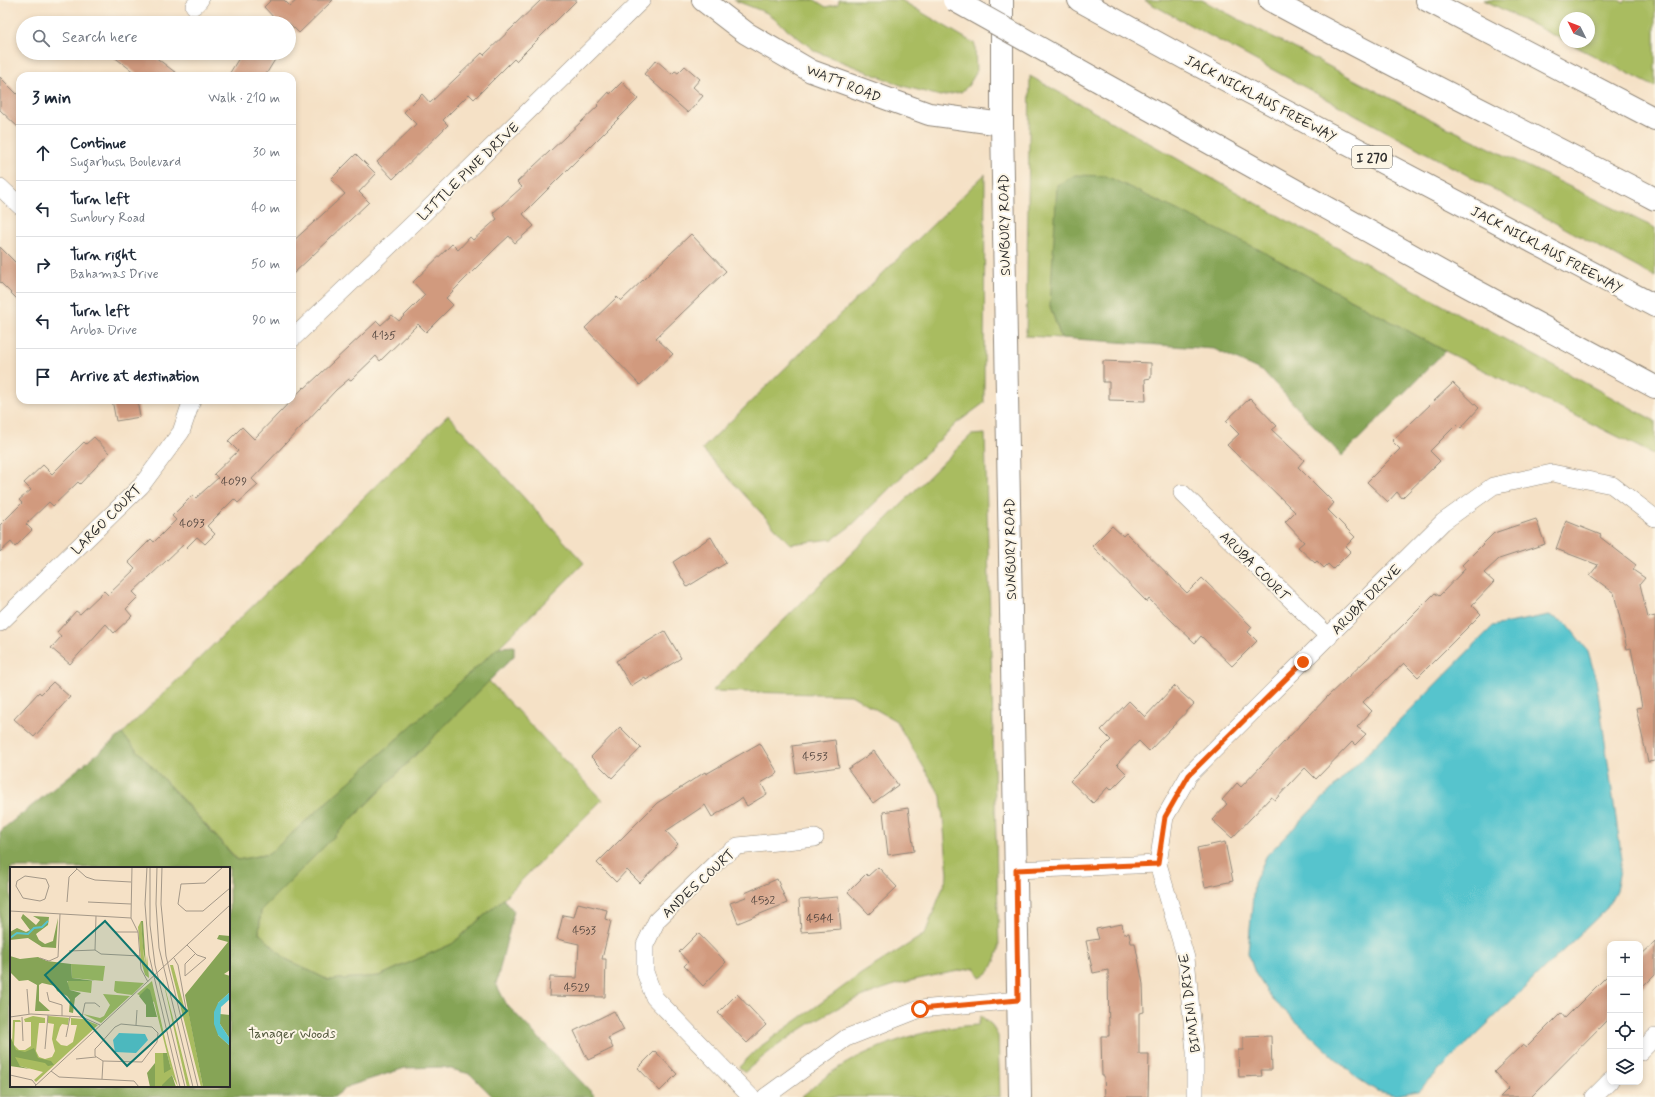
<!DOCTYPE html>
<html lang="en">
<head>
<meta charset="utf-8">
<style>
	:root { --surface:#fff; --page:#f2f2f3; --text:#1f2937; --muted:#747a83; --line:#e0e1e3 }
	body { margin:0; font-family:Mynerve,sans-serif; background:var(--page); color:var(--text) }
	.controls { position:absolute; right:12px; bottom:12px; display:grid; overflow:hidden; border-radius:8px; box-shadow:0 2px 6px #0003 }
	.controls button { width:36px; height:36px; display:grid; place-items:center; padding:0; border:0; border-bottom:1px solid var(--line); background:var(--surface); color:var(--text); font:20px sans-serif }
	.compass { position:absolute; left:1559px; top:12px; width:36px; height:36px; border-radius:50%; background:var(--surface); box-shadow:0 2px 6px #0003; rotate:312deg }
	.stop { position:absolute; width:12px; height:12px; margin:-9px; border:3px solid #ea580c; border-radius:50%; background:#fff }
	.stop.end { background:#ea580c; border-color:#fff; box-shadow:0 1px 4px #0008 }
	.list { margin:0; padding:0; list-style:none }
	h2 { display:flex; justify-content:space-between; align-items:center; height:52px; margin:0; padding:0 16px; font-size:17px }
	h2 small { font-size:13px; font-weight:400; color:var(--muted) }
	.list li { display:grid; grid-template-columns:26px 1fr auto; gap:12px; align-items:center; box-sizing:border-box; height:56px; padding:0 16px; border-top:1px solid var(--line) }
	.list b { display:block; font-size:15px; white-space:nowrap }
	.list p { margin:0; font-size:13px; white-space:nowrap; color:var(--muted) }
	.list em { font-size:13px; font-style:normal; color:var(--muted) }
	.icon { flex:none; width:22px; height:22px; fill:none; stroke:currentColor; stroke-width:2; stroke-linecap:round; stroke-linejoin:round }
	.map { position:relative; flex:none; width:1655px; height:1097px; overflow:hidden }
	.search { position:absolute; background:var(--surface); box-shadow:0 2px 6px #0003; left:16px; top:16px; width:280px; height:44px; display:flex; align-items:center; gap:10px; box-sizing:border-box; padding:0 14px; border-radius:22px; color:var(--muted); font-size:15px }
	.panel { position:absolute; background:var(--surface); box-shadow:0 2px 6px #0003; left:16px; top:72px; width:280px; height:332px; border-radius:12px }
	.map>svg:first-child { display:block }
</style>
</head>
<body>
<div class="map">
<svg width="1655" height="1097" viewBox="0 0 1655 1097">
	<rect width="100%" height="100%" fill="#fcf5e5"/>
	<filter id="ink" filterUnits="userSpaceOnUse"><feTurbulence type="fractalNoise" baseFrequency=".025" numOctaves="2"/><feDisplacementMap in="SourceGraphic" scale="8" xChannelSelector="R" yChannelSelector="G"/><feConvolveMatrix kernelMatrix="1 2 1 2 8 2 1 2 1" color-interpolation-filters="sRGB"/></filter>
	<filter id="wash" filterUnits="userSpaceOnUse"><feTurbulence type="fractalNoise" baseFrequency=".012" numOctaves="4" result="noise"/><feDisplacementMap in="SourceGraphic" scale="16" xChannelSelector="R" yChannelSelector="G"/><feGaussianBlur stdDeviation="0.9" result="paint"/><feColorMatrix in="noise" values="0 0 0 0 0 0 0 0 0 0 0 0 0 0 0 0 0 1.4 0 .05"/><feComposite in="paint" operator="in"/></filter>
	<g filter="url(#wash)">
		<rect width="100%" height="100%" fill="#f5e1c6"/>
		<g fill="#a9bc60" stroke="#6a7446">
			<polygon points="734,0 815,0 826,7 838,4 839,0 901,0 975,44 976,73 968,86 961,92 940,96 903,86 815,51 767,13"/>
			<polygon points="1144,0 1202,0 1428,118 1655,228 1655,277"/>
			<polygon points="1484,0 1619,0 1624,3 1626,0 1655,0 1655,87 1567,42 1589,42 1589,18 1565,18 1565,41"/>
			<polygon points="1030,76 1288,221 1655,421 1655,455 1445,351 1256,248 1050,306 1061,338 1026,336"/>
			<polygon points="985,174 984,403 957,423 852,525 833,539 790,544 702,449"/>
			<polygon points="448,415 584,563 499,647 269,854 238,860 122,734"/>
			<path d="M 985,434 L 999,950 C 995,962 992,973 980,978 L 975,968 C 943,974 910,979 880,990 C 830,1007 784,1038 745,1072 L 739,1067 L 757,1049 L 861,974 L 925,934 L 948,874 L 941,796 L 896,721 L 851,695 L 712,691 L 971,435 Z"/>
			<polygon points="489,681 602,800 503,899 452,944 379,976 328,980 286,959 259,933 261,910"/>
			<path d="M 981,1016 L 992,1025 L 998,1036 L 1000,1097 L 801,1097 C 811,1089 821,1080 832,1072 C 872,1045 930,1027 978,1025 Z"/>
		</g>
		<g fill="#86a456" stroke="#586840" fill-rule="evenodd">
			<polygon points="1075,175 1106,176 1256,248 1445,351 1342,456 1264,372 1214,349 1061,338 1050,306 1057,185"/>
			<path d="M 514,646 L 514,656 L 261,910 L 259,933 L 286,959 L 328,980 L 379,976 L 452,944 L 503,899 L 514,911 L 496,984 L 507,1005 L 596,1097 L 493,1097 L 470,1074 L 443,1067 L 405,1068 L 349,1086 L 334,1097 L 222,1097 L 202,1094 L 194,1097 L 0,1097 L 0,832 L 4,828 L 122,734 L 237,860 L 269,854 L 499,647 ZM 11,868 L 229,868 L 229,1086 L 11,1086 Z"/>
		</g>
		<polygon fill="#57c4cd" stroke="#41787c" points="1549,615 1566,623 1588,651 1596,679 1622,860 1616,890 1606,909 1418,1091 1395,1095 1377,1091 1357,1078 1272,999 1255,973 1248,953 1254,883 1267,855 1493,626"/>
		<g id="blocks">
			<g fill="#d19a7e">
				<polygon points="271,0 284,0 290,6 297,0 333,0 299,33 289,23 272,23 276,20 264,7"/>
				<polygon points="541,0 577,0 516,61 514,59 474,99 469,94 443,120 448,125 393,179 377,162 416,124 404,112 422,94 430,103 482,53 484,55"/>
				<polygon points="109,53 150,53 180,76 139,76"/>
				<polygon points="242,53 279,53 265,76 228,76"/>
				<polygon points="656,60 672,74 675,71 678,73 685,66 700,79 693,87 703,96 688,113 644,74"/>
				<polygon points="0,77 20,97 20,129 0,110"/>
				<polygon points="622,82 638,99 523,214 534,226 515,243 509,236 496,248 446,298 453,305 426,332 418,324 380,361 376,356 351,380 349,379 336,390 252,479 258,485 238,503 234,499 207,526 215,534 205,544 197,537 186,548 183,545 133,592 138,597 126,609 132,616 114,633 106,624 70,664 51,648 61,637 57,632 76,611 80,614 104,591 108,595 135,569 128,562 151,539 154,542 176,520 172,516 193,495 196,498 218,478 214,474 238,451 228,441 242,427 254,439 304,387 305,388 377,321 381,325 392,315 399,321 425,295 413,282 452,244 458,250 470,237 473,240 497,219 493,213 522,187 517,182 598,106 597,105 609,92 610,94"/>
				<polygon points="356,154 376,174 359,192 369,202 292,275 292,242 345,194 331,179"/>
				<polygon points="691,234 726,271 656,338 673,354 640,385 585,328 617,297 621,301"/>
				<polygon points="0,247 20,267 20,302 0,282"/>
				<polygon points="1103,361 1151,363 1151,378 1145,379 1146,401 1109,400 1109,382 1103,382"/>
				<polygon points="1453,383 1479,408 1461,428 1457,424 1430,451 1440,461 1402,498 1397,492 1388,502 1367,482 1400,449 1392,441"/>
				<polygon points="1250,398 1277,426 1272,430 1304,460 1298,467 1334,503 1328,510 1355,537 1346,546 1351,551 1333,569 1328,564 1324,568 1317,561 1315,563 1298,547 1304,542 1285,522 1295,512 1227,445 1239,434 1226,421"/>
				<polygon points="112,400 137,400 140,417 116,421"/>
				<polygon points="94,437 109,453 80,484 78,482 53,506 49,502 26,524 32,530 15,547 11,542 0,552 0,525 22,503 19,500 31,490 24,483 43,465 52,474 84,442 86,444"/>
				<polygon points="1536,519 1545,544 1499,559 1484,573 1494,582 1472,605 1481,614 1418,677 1404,663 1363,702 1372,711 1357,727 1366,734 1355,745 1352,742 1316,779 1305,768 1275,800 1271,797 1232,838 1212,820 1227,804 1222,800 1237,783 1241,787 1329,695 1401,627 1435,593 1439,596 1465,569 1462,565 1494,533"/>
				<polygon points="1566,521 1601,535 1600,537 1636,565 1633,570 1645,578 1640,584 1648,618 1655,616 1655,761 1648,762 1636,708 1642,707 1631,648 1627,649 1614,593 1590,575 1598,565 1556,549"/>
				<polygon points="1112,526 1123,536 1126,533 1187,593 1202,578 1252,627 1248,632 1257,641 1232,666 1201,636 1195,643 1149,599 1147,602 1092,546"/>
				<polygon points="711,537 726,563 687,587 673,562"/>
				<polygon points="665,631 681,658 646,680 645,677 631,686 616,661"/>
				<polygon points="53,682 70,697 34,737 14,719 39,692 41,694"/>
				<polygon points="1174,686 1194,704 1149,751 1139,741 1117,764 1127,774 1111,790 1108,787 1093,803 1070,781 1111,740 1101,730 1129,701 1145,717"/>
				<polygon points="620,727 641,748 612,778 591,757"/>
				<polygon points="835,740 839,767 796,773 792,746"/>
				<polygon points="760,743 778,773 761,783 767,794 747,806 742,798 712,817 705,805 666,831 678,844 640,883 627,870 616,882 597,863 657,803 705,772 706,774"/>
				<polygon points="874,751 898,785 873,803 848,769"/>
				<polygon points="908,808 914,851 888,855 883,812"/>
				<polygon points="1225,842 1233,881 1205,887 1197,848"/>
				<polygon points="878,867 897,887 869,914 848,892 866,874 868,876"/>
				<polygon points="777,879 787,903 738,923 730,903 746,897 745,893"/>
				<polygon points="838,897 841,929 801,932 799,900"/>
				<polygon points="578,903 607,910 605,919 611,921 602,959 606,959 605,997 549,996 550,977 577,978 579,944 557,939 563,915 574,917"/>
				<polygon points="1122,924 1124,934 1129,933 1131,943 1135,943 1143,984 1144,1012 1139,1013 1139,1054 1149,1054 1148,1097 1105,1097 1104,1076 1102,1076 1101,1036 1109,1036 1108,970 1093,973 1086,941 1099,939 1096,929"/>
				<polygon points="698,933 726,962 703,986 684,966 688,962 679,952"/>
				<polygon points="1655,942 1655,975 1640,990 1640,956"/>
				<polygon points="1610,973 1610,1017 1531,1097 1500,1097 1509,1088 1494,1072 1522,1045 1526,1048 1561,1013 1565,1018"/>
				<polygon points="737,994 766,1025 747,1043 718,1013"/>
				<polygon points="614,1011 624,1030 608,1038 613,1048 588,1060 574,1031"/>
				<polygon points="1271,1036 1272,1070 1261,1070 1262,1076 1239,1077 1238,1050 1243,1050 1243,1037"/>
				<polygon points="655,1051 677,1074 660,1091 638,1068"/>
			</g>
		</g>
	</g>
	<g filter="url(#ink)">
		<use href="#blocks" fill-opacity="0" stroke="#908678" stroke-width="1"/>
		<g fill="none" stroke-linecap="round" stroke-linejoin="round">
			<defs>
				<g id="minor">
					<polyline points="194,6 200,0"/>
					<polyline points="0,187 20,206"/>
					<polyline points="292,339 421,216 642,0"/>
					<polyline points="1182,493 1329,637"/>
					<polyline points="0,623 141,486 181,432 192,400"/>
					<polyline points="1016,870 1158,864"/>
					<polyline points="1640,1052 1655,1037"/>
					<polyline points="751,1097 654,997 645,972 645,945 657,920 721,858 738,846 815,838"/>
					<polyline points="765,1097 846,1038 920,1009 1018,1000"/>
					<polyline points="1195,1097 1195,1052 1186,958 1158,864 1165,817 1189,775 1443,522 1493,486 1552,473 1612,485 1655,518"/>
					<polyline points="1594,1097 1610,1081"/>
				</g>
				<polyline id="tertiary" points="703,0 746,33 811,71 929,114 1002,124"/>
				<polyline id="primary" points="1002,0 1002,124 1020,1097"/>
				<g id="motorway">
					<polyline points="1079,0 1192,62 1655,306"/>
					<path d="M 1270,0 C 1397,69 1527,132 1655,199"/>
					<polyline points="1427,0 1655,119"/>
					<polyline points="1095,79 1467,286 1655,387"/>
				</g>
			</defs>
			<use href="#minor" stroke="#908678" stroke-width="18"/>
			<use href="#tertiary" stroke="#908678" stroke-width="24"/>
			<use href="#primary" stroke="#908678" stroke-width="24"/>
			<use href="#motorway" stroke="#908678" stroke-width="24"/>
			<use href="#minor" stroke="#fff" stroke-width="17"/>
			<use href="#tertiary" stroke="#fff" stroke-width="22"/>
			<use href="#primary" stroke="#fff" stroke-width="22"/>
			<use href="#motorway" stroke="#fff" stroke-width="22"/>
			<defs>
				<polyline id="motorway-bridge" points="954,0 1095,79"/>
			</defs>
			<use href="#motorway-bridge" stroke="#908678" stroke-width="24" stroke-linecap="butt"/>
			<use href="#motorway-bridge" stroke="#fff" stroke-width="22"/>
		</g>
	</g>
	<g fill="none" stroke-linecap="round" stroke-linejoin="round" filter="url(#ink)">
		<polyline stroke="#ea580c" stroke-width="5" points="920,1009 1018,1000 1016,870 1158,864 1165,817 1189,775 1303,662"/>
	</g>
	<g text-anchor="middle" stroke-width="4" stroke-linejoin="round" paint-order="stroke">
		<g font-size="12" fill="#544740">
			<text x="384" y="339">4135</text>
			<text x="234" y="485">4099</text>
			<text x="192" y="527">4093</text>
			<text x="815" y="760">4553</text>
			<text x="763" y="904">4532</text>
			<text x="820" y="922">4544</text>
			<text x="584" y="934">4533</text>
			<text x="577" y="991">4529</text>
		</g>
		<rect fill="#fcf5e5" stroke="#6a6863" stroke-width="1" x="1352" y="146" width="40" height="22" rx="3"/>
		<g font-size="13" font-weight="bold" fill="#2b2b2b">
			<text x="1372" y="162">I 270</text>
		</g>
		<g font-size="14" fill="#2b2b2b" stroke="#fcf5e5">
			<text transform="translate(844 83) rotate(22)" y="5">WATT ROAD</text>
			<text transform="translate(1261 98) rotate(28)" y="5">JACK NICKLAUS FREEWAY</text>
			<text transform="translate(468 171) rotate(-44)" y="5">LITTLE PINE DRIVE</text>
			<text transform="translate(1004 225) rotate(-91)" y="5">SUNBURY ROAD</text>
			<text transform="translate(1547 249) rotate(28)" y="5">JACK NICKLAUS FREEWAY</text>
			<text transform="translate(106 519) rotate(-45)" y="5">LARGO COURT</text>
			<text transform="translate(1010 549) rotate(-91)" y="5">SUNBURY ROAD</text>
			<text transform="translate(1255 566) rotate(45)" y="5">ARUBA COURT</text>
			<text transform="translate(1366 599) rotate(-45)" y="5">ARUBA DRIVE</text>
			<text transform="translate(698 883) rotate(-43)" y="5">ANDES COURT</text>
			<text transform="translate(1189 1003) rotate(-97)" y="5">BIMINI DRIVE</text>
		</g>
		<g font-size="14" fill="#51563b" stroke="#fcf5e5">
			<text x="292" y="1038">Tanager Woods</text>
		</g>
	</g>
	<g transform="translate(10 867)">
		<rect width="220" height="220" fill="#f5e1c6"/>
		<path d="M 131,54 L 134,91 L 136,99 L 137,88 L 139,111 L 135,108 L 131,94 L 128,60 ZM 61,97 L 95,99 L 93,114 L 62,111 ZM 160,98 L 163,98 L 175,143 L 178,142 L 193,220 L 191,220 ZM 152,109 L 164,155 L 180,220 L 177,220 ZM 58,113 L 82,114 L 81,126 L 60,123 L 57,117 ZM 105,114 L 134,116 L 122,128 L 107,126 L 104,124 ZM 142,114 L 156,176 L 168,220 L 162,208 L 152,220 L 145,220 L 145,186 L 153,186 L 161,202 L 144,135 L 127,127 ZM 93,127 L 120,129 L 91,156 L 73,147 L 90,151 L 94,149 L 100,138 ZM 23,149 L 35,151 L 35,156 L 29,156 L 26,184 L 29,190 L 35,192 L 42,190 L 45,184 L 42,172 L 44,157 L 38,156 L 38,149 L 59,151 L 58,158 L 52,157 L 50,160 L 46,173 L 51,178 L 57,179 L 63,175 L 67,158 L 61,158 L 61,151 L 73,152 L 88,158 L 26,215 L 24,213 L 33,205 L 10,199 L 5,193 L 2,178 L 3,153 L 10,153 L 11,155 L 5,155 L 4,178 L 9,183 L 15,183 L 21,179 L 21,155 L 15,155 L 14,152 Z" fill="#a9bc60"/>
		<path d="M 13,47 L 26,58 L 30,53 L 23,49 L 39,50 L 38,58 L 26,67 L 29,73 L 35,77 L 43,74 L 48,51 L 46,81 L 32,80 L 18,71 L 0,73 L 0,65 L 7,61 L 16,65 L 20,63 L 11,51 ZM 131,54 L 133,54 L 136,100 L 133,81 ZM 209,68 L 220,69 L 220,103 L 214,107 L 220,109 L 220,125 L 208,136 L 208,168 L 220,179 L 220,220 L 193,220 L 175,128 L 218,75 L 207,72 ZM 0,89 L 10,92 L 28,90 L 37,94 L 61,97 L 62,111 L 85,114 L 57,114 L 60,123 L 71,126 L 65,131 L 63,146 L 59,145 L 60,133 L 57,129 L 47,124 L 45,119 L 32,116 L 29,118 L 29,134 L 40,144 L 25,144 L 27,118 L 18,113 L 9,114 L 0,105 ZM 137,121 L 140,123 L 147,150 L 136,150 L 136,138 L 129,129 ZM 210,147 L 220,148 L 220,172 L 210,157 ZM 1,171 L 6,183 L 15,185 L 24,181 L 28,191 L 41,194 L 44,198 L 38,199 L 35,196 L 5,190 L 10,199 L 20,202 L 0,199 ZM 153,186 L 157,186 L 161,202 L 154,206 ZM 145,196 L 145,220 L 140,220 L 137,206 ZM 162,208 L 166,220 L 152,220 L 152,218 Z" fill="#86a456"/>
		<path d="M 220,125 L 220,132 L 211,140 L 210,157 L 220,172 L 220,179 L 208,168 L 204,157 L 204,145 L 208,136 ZM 109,166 L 135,167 L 138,173 L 126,186 L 105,185 L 103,173 Z" fill="#57c4cd"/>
		<path fill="none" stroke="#57c4cd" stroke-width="2" d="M 0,71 L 7,66 L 18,67 L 24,61 L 32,60 L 38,54"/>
		<path fill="none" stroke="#a49888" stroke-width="1" d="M 65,0 L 76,10 L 85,13 L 121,15M 122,0 L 121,51 L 128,65 L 131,102 L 138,115M 137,0 L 135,37 L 139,88 L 170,220M 140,0 L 140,58 L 145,98 L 175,220M 147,0 L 146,37 L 149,81 L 183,220M 152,0 L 151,37 L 156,89 L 188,220M 213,0 L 195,16 L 171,17 L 168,37 L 176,44 L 193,44 L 220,21M 15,9 L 36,12 L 39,19 L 35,32 L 30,34 L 13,31 L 6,19 L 7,14 ZM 57,35 L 59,10 L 67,2M 78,35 L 121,37M 0,44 L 121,51M 104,65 L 128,65M 177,78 L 187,88 L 196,91 L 175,109 L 175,97 L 185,87M 85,83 L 91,87 L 130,89M 85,83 L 86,49M 59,84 L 85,83M 30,91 L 39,94 L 48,90 L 50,47M 164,91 L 168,98 L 176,142M 17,122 L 19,147M 37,125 L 39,134 L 52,138 L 52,149M 0,150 L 21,147 L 72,150 L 90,158M 12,150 L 13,174M 72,150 L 75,136 L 85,136 L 90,140M 111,157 L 142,160 L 148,166 L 147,175 L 132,195 L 93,194 L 85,189 L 85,182 L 89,178 L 105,160 ZM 126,158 L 127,143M 56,170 L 60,150M 35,182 L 38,148M 66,192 L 86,190M 41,204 L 49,210 L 124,214 L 129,220M 0,208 L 22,213 L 26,218M 92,212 L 93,194M 24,220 L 220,38"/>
		<path fill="#0f766e" fill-opacity="0.15" stroke="#0f766e" stroke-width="2" d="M 95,54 L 177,144 L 117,199 L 35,108 Z"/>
		<rect width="220" height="220" fill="none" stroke="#2b2b2b" stroke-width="2"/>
	</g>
</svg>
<div class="controls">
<button>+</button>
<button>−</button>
<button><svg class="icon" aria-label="locate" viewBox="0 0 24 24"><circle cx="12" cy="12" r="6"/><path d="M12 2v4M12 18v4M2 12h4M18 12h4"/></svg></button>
<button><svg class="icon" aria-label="layers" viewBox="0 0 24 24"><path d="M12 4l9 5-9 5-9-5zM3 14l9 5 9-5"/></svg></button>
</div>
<svg class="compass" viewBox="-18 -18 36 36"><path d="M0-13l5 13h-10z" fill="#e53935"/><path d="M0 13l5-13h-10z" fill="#747a83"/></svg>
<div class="stop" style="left:920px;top:1009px"></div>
<div class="stop end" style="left:1303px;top:662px"></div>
<div class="search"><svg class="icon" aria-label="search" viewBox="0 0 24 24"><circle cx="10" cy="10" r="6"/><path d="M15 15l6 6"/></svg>Search here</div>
<section class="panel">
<h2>3 min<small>Walk · 210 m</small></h2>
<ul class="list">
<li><svg class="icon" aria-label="ahead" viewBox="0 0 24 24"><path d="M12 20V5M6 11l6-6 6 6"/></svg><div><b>Continue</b><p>Sugarbush Boulevard</p></div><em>30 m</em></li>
<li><svg class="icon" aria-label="left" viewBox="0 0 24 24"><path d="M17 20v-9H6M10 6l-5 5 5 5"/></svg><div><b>Turn left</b><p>Sunbury Road</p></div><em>40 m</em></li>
<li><svg class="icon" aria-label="right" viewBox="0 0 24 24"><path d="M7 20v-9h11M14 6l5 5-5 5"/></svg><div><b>Turn right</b><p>Bahamas Drive</p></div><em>50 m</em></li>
<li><svg class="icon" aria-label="left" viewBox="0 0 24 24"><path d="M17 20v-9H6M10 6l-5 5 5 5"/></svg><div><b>Turn left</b><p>Aruba Drive</p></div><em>90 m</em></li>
<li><svg class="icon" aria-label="arrive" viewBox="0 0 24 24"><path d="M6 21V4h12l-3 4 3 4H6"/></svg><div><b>Arrive at destination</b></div></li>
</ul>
</section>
</div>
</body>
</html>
